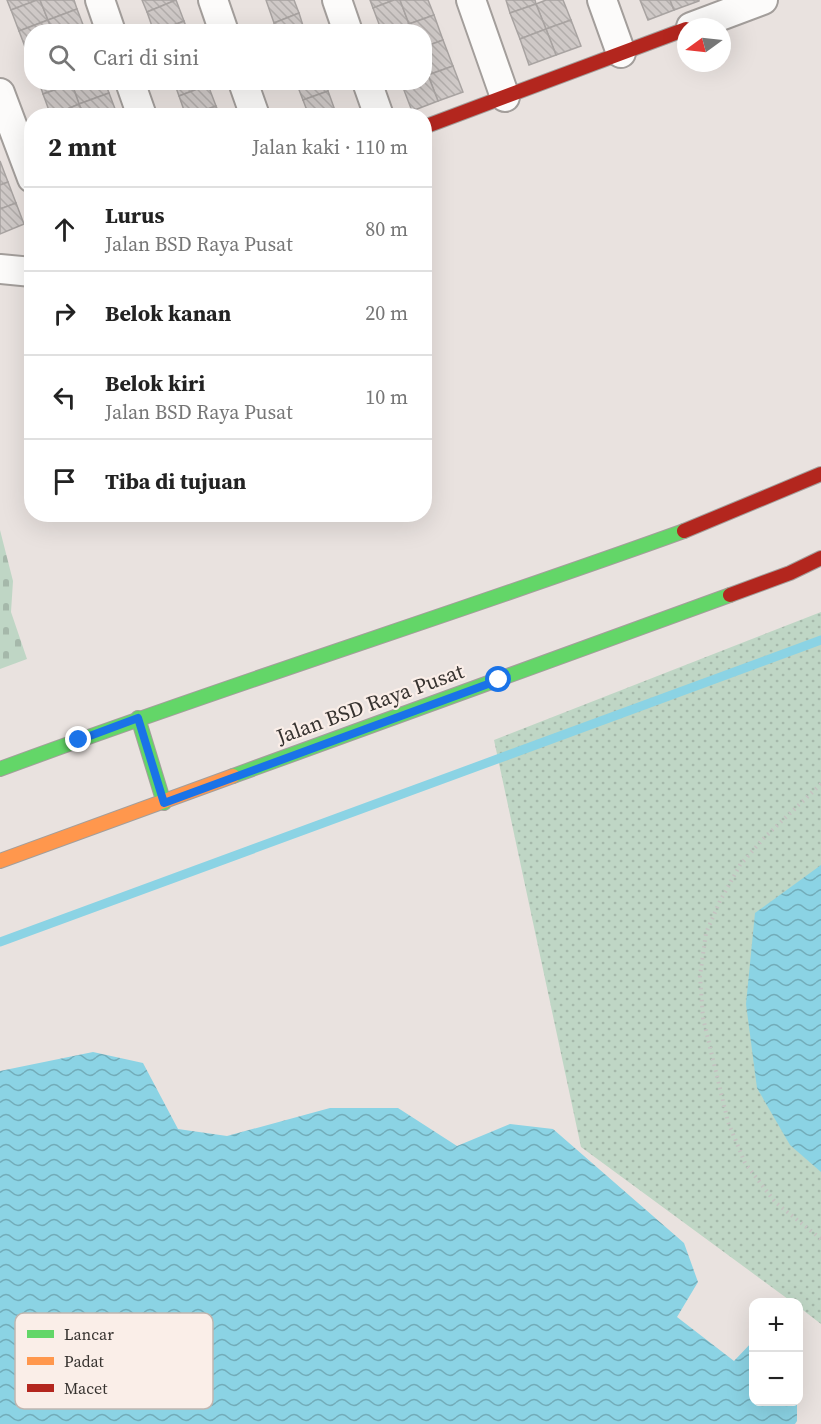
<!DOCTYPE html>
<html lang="id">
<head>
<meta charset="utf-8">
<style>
	:root { --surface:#fff; --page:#f2f2f2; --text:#222; --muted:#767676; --line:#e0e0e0 }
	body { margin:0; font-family:"Source Serif 4",serif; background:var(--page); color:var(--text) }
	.controls { position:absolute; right:18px; bottom:18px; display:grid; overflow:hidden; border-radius:12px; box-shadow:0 6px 24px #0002 }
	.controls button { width:54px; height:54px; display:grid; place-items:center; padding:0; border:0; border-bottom:2px solid var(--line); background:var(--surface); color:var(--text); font:30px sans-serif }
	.compass { position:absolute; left:677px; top:18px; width:54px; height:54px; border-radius:50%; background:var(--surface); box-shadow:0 6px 24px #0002; rotate:255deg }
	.stop { position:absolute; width:18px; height:18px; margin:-14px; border:4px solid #1a73e8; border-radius:50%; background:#fff }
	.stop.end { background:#1a73e8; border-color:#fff; box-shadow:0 2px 6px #0008 }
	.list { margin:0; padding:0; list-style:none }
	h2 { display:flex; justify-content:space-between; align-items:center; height:78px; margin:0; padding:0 24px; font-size:26px }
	h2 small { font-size:20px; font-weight:400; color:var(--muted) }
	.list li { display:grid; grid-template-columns:39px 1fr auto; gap:18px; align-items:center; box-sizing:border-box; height:84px; padding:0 24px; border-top:2px solid var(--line) }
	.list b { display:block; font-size:22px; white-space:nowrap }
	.list p { margin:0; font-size:20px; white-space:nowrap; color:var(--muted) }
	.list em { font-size:20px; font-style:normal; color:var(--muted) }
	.icon { flex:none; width:33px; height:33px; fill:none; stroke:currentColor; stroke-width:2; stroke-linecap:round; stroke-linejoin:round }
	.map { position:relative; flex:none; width:821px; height:1424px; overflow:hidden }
	.search { position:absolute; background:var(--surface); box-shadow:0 6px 24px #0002; left:24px; top:24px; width:408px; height:66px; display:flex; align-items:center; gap:15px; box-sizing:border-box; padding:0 21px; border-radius:24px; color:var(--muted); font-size:22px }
	.panel { position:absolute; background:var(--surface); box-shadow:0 6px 24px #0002; left:24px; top:108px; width:408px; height:414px; border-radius:24px }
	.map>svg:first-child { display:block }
</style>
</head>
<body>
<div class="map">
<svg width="821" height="1424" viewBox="0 0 821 1424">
	<defs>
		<pattern id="cemetery-stones" width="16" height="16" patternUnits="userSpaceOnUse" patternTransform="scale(1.5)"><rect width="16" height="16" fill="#bfd6c5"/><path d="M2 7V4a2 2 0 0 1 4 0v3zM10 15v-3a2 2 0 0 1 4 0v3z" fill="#a5b8aa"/></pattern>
		<pattern id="park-dots" width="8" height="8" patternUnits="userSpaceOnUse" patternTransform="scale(1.5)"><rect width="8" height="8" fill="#bfd6c5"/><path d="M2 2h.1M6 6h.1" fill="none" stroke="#a5b8aa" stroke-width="1.8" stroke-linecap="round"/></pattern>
		<pattern id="water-waves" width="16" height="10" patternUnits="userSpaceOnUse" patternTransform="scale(1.5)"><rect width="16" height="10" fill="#8bd3e4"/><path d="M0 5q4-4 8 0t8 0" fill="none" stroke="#72acb9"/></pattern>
		<pattern id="building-back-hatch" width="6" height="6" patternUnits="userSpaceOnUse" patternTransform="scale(1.5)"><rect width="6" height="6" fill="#cfc9c7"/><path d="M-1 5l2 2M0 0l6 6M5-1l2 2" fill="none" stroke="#b2adab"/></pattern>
	</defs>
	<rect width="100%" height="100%" fill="#e9e2df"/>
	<polygon fill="url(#cemetery-stones)" points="0,530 13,581 11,612 27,659 0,669"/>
	<polygon fill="url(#park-dots)" points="821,612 821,1324 799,1307 798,1302 792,1302 581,1147 494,740"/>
	<g fill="url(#water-waves)">
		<polygon points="821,865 821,1172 790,1145 757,1088 746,1004 755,913"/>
		<polygon points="93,1052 143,1063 178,1129 227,1136 330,1108 398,1108 457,1146 510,1124 553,1129 684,1243 698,1282 677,1317 734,1361 753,1341 754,1402 797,1402 797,1421 795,1424 0,1424 0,1071"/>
	</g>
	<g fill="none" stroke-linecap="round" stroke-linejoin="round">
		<polyline stroke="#8bd3e4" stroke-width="9" points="0,942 821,640"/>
	</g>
	<g fill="url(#building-back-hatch)" stroke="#a8a3a1" stroke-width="1.5">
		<polygon points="7,0 37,0 11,10"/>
		<polygon points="37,0 40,0 48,20 19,31 11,10"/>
		<polygon points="40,0 74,0 77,9 48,20"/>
		<polygon points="142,0 176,0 147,12"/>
		<polygon points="176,0 184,21 154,32 147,12"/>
		<polygon points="266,0 294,0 299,13 274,23"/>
		<polygon points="370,0 394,0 373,8"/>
		<polygon points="394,0 400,0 409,24 388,32 382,32 373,8"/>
		<polygon points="400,0 428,0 434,15 409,24"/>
		<polygon points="506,0 535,0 536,4 510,13"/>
		<polygon points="546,0 563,0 571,20 546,29 536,4"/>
		<polygon points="640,0 670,0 674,10 648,20"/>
		<polygon points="670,0 699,0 699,1 674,10"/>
		<polygon points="536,4 546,29 520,39 510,13"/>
		<polygon points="77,9 85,30 81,32 52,32 48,20"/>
		<polygon points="299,13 305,32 277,32 274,23"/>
		<polygon points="434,15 443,40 424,47 424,32 412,32 409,24"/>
		<polygon points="48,20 52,32 32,32 32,50 27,52 19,31"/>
		<polygon points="571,20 581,46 556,55 546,29"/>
		<polygon points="184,21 188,32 158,32"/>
		<polygon points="409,24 412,32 388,32"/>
		<polygon points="546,29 556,55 529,65 520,39"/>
		<polygon points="443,40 453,66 428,75 424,65 424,47"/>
		<polygon points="453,66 463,92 438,101 428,75"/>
		<polygon points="428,75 438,101 412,111 402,85 409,82 424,82 424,76"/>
		<polygon points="39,82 71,82 72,84 43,94"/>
		<polygon points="75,82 105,82 109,93 79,104 72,84"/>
		<polygon points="174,82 207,82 208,85 179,96"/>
		<polygon points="296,82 325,82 328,91 303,100"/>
		<polygon points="72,84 79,104 51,116 43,94"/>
		<polygon points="208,85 216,106 186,116 179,96"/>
		<polygon points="328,91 337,116 309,116 303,100"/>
		<polygon points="109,93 117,114 84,116 79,104"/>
		<polygon points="79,104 84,116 51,116"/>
		<polygon points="216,106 220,116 191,116"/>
		<polygon points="0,161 8,182 0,185"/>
		<polygon points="8,182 16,203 0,209 0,185"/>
		<polygon points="16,203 24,224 0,234 0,209"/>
	</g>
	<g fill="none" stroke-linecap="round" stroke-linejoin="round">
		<defs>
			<g id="street">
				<polyline points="100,0 111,32"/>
				<polyline points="213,0 224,32"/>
				<polyline points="337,0 348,32"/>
				<polyline points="471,0 505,97"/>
				<polyline points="602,0 621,53"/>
				<polyline points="691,27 763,0"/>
				<polyline points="130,82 142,116"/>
				<polyline points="243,82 255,116"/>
				<polyline points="367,82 379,116"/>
				<polyline points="0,93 32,178"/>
				<polyline points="0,269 32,272"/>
			</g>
			<g id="fast">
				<polyline points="138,718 164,803"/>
				<path d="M 0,769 C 227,685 457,613 684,531"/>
				<polyline points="233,776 730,595"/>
			</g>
			<polyline id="slow" points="0,861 233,776"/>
			<g id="jam">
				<polyline points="424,127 686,29"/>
				<polyline points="684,531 821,474"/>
				<polyline points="730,595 790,573 821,558"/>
			</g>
		</defs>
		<use href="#street" stroke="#a39e9b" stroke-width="32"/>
		<use href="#fast" stroke="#a39e9b" stroke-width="16"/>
		<use href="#slow" stroke="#a39e9b" stroke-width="16"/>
		<use href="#jam" stroke="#a39e9b" stroke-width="16"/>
		<polyline stroke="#c5c2c1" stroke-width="4" stroke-dasharray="1.5 4.5" stroke-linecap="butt" points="821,784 765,837 740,865 720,901 706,933 700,976 703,1018 728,1122 745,1163 775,1202 821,1239"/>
		<use href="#street" stroke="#fcfbfa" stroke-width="28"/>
		<use href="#fast" stroke="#63d668" stroke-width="14"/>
		<use href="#slow" stroke="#ff974d" stroke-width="14"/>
		<use href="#jam" stroke="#b3261e" stroke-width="14"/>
	</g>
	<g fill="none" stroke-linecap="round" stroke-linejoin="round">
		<polyline stroke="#1a73e8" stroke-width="8" points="79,740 138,718 164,803 499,680"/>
	</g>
	<g text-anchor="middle" stroke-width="4.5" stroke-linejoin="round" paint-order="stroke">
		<g font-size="21" fill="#36322f" stroke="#faeee8">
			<text transform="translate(370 704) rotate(-20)" y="7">Jalan BSD Raya Pusat</text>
		</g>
	</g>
	<rect x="15" y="1313" width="198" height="96" rx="9" fill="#faeee8" stroke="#bfb6b0" stroke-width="1.5"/>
	<rect x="27" y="1330" width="27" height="8" fill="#63d668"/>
	<rect x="27" y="1357" width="27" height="8" fill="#ff974d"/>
	<rect x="27" y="1384" width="27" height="8" fill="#b3261e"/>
	<g font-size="16" fill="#36322f">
		<text x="64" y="1340">Lancar</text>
		<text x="64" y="1367">Padat</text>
		<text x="64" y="1394">Macet</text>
	</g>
</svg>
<div class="controls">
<button>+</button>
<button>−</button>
</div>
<svg class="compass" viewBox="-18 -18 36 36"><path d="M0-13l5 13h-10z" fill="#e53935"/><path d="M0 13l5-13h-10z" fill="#767676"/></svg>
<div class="stop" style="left:499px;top:680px"></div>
<div class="stop end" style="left:79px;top:740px"></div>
<div class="search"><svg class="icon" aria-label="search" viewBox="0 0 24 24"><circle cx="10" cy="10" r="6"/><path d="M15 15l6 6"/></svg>Cari di sini</div>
<section class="panel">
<h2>2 mnt<small>Jalan kaki · 110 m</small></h2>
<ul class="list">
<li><svg class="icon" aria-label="ahead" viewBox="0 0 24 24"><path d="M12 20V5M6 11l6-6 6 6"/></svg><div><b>Lurus</b><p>Jalan BSD Raya Pusat</p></div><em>80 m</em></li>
<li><svg class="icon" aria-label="right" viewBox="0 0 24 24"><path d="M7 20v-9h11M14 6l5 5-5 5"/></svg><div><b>Belok kanan</b></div><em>20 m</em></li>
<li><svg class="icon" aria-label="left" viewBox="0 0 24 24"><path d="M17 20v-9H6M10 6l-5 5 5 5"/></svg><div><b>Belok kiri</b><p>Jalan BSD Raya Pusat</p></div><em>10 m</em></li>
<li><svg class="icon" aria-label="arrive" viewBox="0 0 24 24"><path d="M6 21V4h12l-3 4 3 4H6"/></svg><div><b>Tiba di tujuan</b></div></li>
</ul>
</section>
</div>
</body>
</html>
